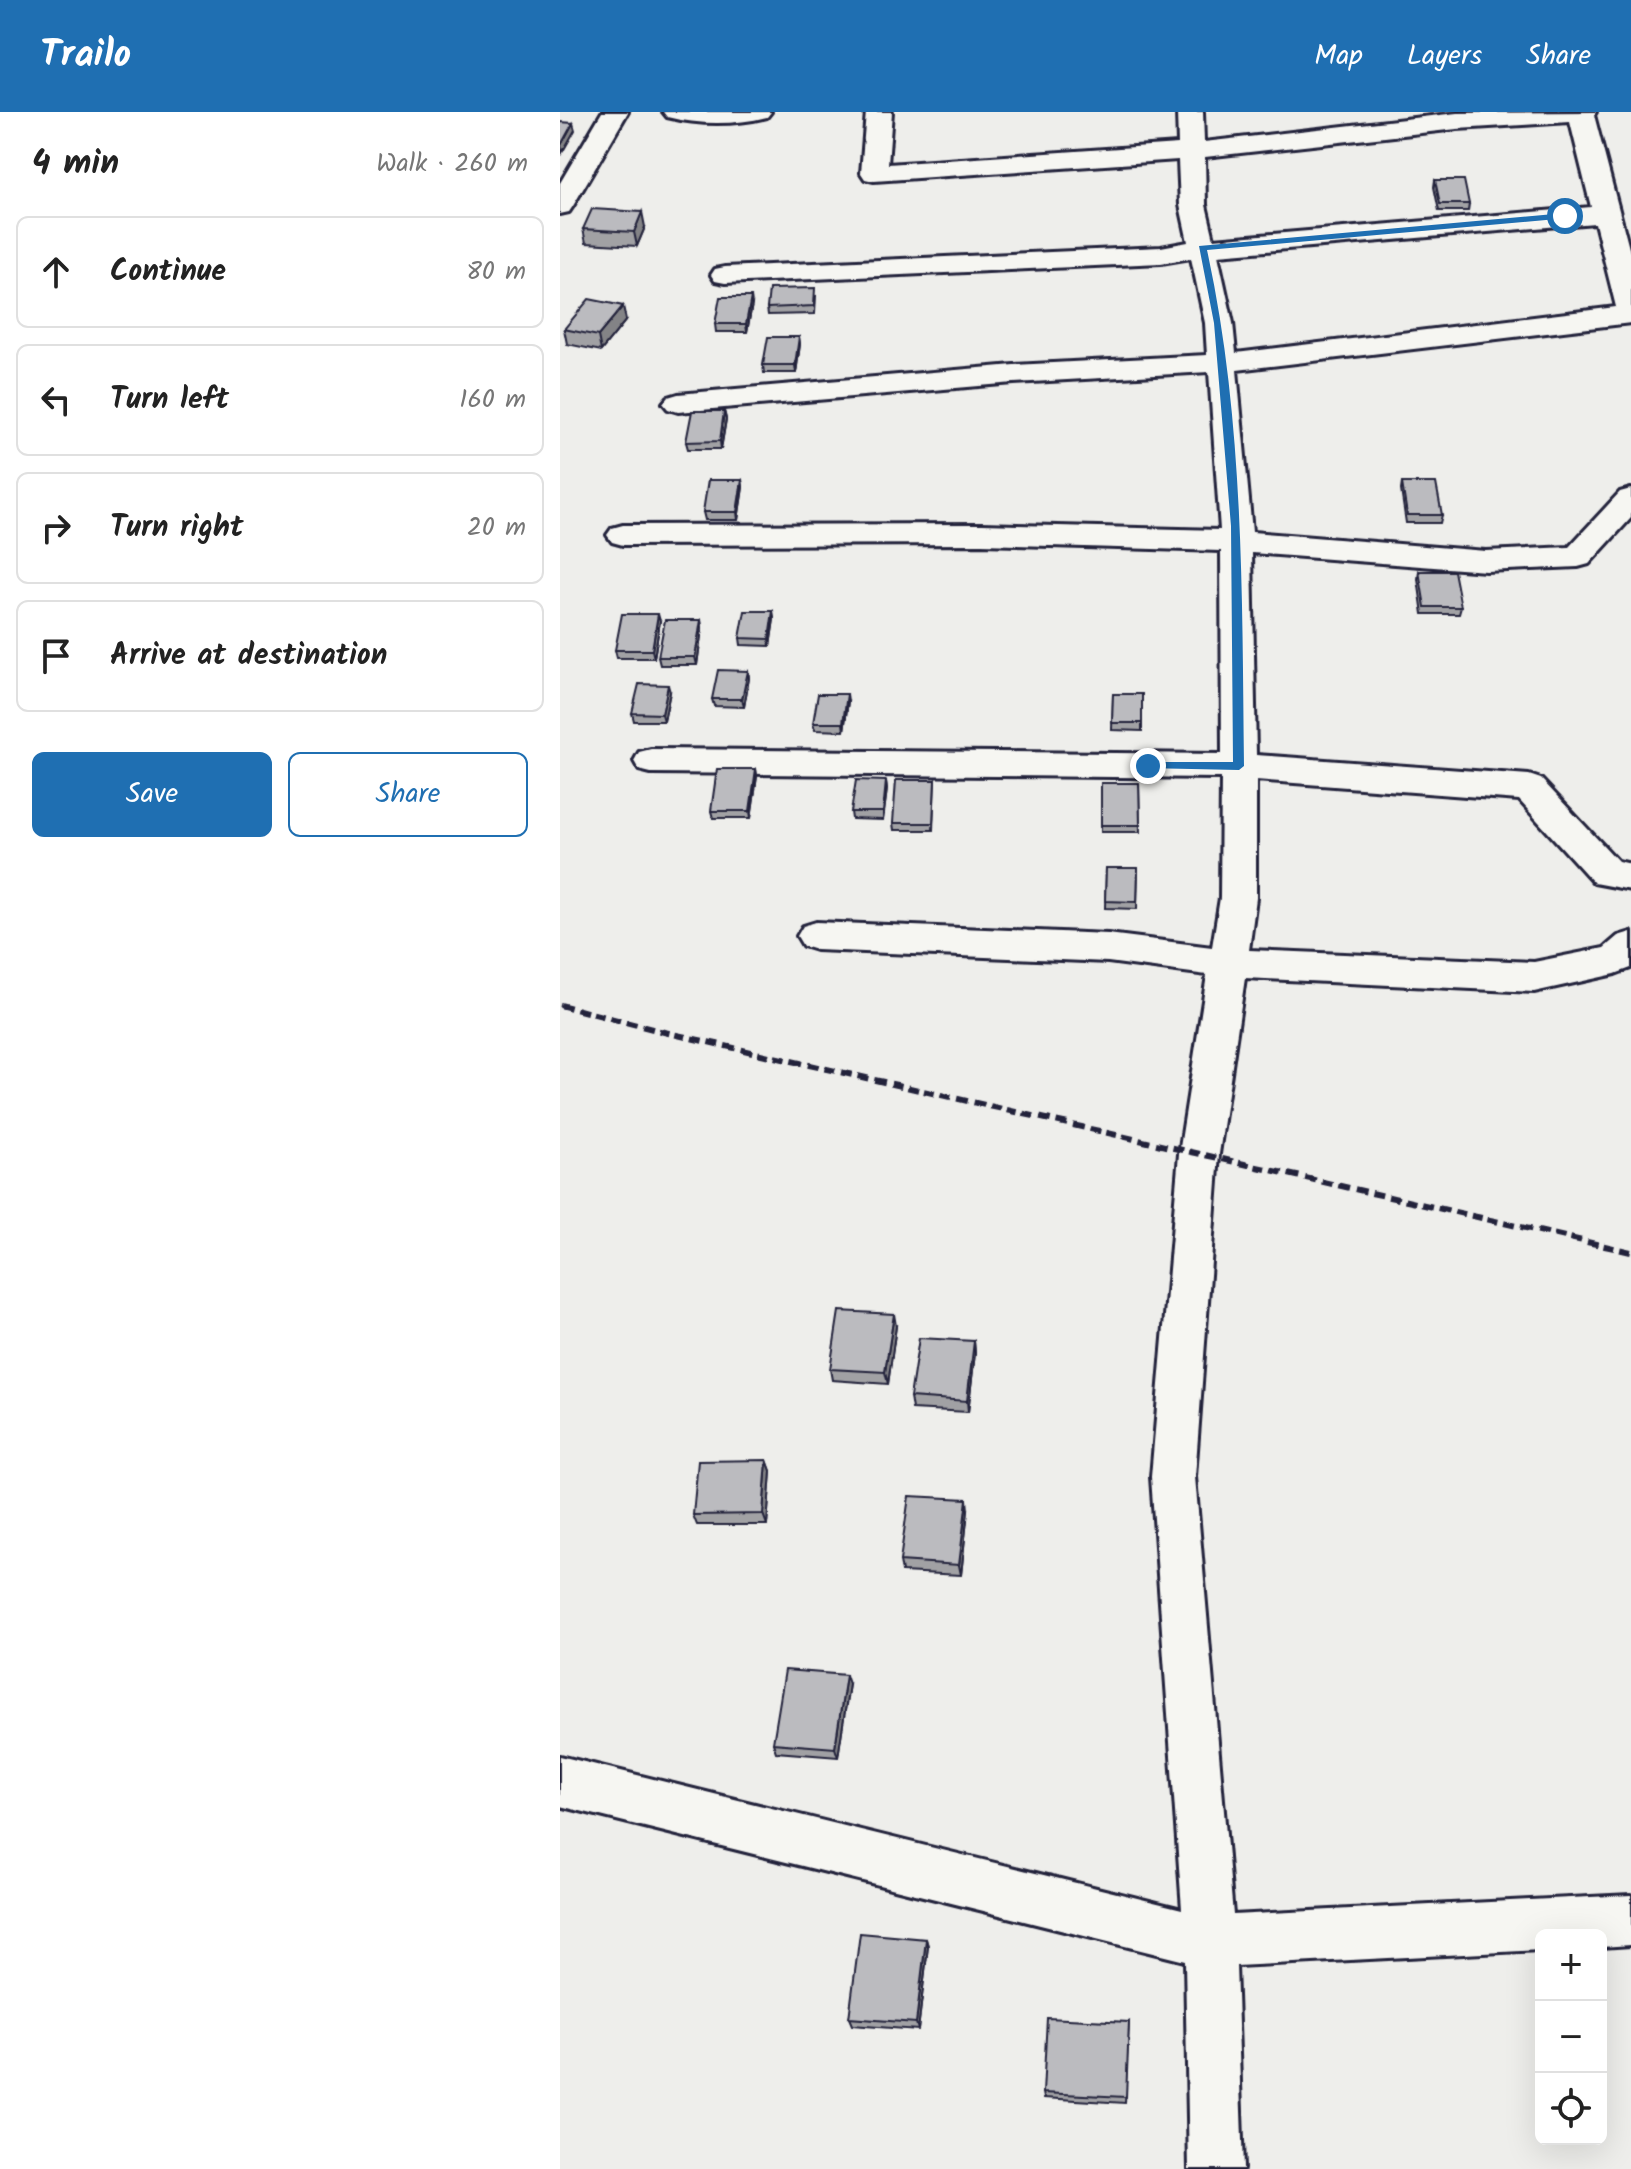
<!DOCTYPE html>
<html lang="en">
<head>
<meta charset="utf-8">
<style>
	:root { --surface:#fff; --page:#f2f2f2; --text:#222; --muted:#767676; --line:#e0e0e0; --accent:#1f6fb2 }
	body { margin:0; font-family:Kalam,sans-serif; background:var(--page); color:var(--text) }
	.controls { position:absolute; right:24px; bottom:24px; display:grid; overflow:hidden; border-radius:12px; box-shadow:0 8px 32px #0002 }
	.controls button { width:72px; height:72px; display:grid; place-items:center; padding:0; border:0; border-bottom:2px solid var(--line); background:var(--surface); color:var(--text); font:40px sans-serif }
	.stop { position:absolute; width:24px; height:24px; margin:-18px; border:6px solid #1f6fb2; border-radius:50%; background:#fff }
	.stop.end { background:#1f6fb2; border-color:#fff; box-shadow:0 2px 8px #0008 }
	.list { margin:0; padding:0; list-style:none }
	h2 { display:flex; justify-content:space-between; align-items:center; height:104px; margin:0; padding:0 32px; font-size:34px }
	h2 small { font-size:26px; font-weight:400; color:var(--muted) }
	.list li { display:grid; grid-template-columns:52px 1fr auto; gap:24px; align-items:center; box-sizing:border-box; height:112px; margin:0 16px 16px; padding:0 16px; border:2px solid var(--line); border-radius:12px }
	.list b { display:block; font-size:30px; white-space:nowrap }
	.list em { font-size:26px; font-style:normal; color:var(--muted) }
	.actions { display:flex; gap:16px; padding:24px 32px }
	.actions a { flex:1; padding:18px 0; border:2px solid var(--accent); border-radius:12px; text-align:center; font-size:28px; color:var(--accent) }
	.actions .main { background:var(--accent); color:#fff }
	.icon { flex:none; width:44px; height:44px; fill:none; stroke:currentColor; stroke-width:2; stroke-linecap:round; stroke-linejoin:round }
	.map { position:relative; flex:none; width:1071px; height:2057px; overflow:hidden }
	header { display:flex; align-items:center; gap:48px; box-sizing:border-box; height:112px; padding:0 40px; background:var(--accent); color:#fff }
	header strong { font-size:38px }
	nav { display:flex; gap:44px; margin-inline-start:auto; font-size:28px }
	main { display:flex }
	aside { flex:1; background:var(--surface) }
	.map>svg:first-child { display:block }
</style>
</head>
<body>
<header>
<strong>Trailo</strong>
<nav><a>Map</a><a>Layers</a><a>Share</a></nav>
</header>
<main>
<aside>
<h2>4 min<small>Walk · 260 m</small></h2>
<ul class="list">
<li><svg class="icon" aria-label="ahead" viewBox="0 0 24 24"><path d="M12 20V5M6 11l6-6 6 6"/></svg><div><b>Continue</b></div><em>80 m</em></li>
<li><svg class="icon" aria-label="left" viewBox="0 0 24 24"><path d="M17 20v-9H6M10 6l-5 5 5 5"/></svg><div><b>Turn left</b></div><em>160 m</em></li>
<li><svg class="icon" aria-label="right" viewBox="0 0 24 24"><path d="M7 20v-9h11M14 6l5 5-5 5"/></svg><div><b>Turn right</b></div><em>20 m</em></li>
<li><svg class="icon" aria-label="arrive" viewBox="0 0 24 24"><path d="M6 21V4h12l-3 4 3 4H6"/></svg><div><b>Arrive at destination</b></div></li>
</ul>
<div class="actions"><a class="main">Save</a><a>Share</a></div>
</aside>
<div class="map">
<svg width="1071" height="2057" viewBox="0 0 1071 2057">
	<rect width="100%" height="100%" fill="#eeeeeb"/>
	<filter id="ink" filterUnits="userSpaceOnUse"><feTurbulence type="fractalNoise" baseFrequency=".0125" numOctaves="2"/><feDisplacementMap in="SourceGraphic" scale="16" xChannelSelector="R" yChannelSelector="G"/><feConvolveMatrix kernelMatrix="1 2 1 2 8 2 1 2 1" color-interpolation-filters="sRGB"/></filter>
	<g filter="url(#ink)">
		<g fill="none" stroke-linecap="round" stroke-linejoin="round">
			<defs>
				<g id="minor">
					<polygon points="42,0 68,0 13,94 9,100 0,102 0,71"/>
					<path d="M 103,0 L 211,0 L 207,5 C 175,13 139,13 107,5 Z"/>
					<path d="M 306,0 L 332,0 L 328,52 L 618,32 L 617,0 L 643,0 L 644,30 L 897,1 L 1036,0 L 1034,3 L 1071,144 L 1071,211 L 677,258 L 692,420 L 926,439 L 1009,435 L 1060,380 L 1071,377 L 1071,406 L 1029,452 L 1018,455 L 926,459 L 692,441 L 696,643 L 969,663 L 981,667 L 1058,749 L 1071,752 L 1071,778 L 1034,771 L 959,688 L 696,668 L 696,786 L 689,838 L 974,850 L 1044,836 L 1058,824 L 1071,820 L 1071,856 L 1055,862 L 974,880 L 685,866 L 659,1042 L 635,1365 L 673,1803 L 1071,1783 L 1071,1833 L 1041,1835 L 1041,1823 L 981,1823 L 981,1838 L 676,1854 L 683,2057 L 629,2057 L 625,1849 L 0,1694 L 0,1644 L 622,1797 L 591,1365 L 619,1042 L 647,863 L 548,850 L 256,838 L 243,834 L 237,824 L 243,814 L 256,810 L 548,822 L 652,835 L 660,786 L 661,666 L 91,661 L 79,658 L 74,649 L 79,640 L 91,637 L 662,642 L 661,439 L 422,432 L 63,433 L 52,430 L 47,423 L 52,416 L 63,413 L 422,412 L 660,418 L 649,260 L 454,271 L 118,300 L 108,297 L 103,291 L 108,285 L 118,282 L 454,253 L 647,243 L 645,211 L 631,146 L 601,151 L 165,171 L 155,169 L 151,163 L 155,157 L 165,155 L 601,135 L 628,130 L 620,93 L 618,48 L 314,69 L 305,67 L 301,61 ZM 1010,10 L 1031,95 L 654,127 L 646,93 L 645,45 L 897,17 ZM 1035,111 L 1056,195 L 676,241 L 673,211 L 658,143 Z"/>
				</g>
			</defs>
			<use href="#minor" stroke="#22223b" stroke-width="6"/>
			<use href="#minor" fill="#f6f6f2" fill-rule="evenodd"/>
			<polyline stroke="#22223b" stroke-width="6" stroke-dasharray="11 6" stroke-linecap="butt" points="0,893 104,920 1071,1140"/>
		</g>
		<g fill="#a1a1a4" stroke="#22223b" stroke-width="2">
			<polygon points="875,68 909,92 908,99 879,99 874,75"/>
			<polygon points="85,115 77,134 26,131 23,117"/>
			<polygon points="256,184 255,202 208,203 207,196"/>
			<polygon points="192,192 187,220 156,220 155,212"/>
			<polygon points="66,208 41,239 7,232 4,217"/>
			<polygon points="239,225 240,232 236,261 204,261 203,253"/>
			<polygon points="164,299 166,307 161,337 128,337 126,330"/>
			<polygon points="182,368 183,375 178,408 145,408 143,400"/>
			<polygon points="842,371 882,403 880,411 846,411 841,378"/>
			<polygon points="859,459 901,495 899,502 863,502 858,467"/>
			<polygon points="213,499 214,507 210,534 181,533 180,526"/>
			<polygon points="141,508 142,516 137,553 100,553 98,545"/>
			<polygon points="100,509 94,546 57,546 55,538"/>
			<polygon points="188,559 189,566 184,595 154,594 152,587"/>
			<polygon points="110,580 104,609 74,609 72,601"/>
			<polygon points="553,582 582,582 582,619 552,618"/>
			<polygon points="288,589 284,619 255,618 253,611"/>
			<polygon points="196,657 197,664 191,706 153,706 151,699"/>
			<polygon points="375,668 373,718 334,718 333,711"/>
			<polygon points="326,669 327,677 323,708 292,707 291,700"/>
			<polygon points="541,671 579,671 580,720 541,720"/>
			<polygon points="546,756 578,756 577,797 545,796"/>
			<polygon points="336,1214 328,1272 272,1268 270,1257"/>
			<polygon points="414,1229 415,1241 408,1300 352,1297 350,1285"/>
			<polygon points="207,1348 211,1359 207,1413 137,1413 133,1403"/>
			<polygon points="408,1398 401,1463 342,1460 340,1449"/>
			<polygon points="289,1572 278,1645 216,1640 213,1631"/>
			<polygon points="366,1827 368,1834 358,1918 292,1913 289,1906"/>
			<polygon points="569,1910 565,1991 484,1986 483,1981"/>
		</g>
		<g fill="#838386" stroke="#22223b" stroke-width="2">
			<polygon points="13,11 15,18 2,41 1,33"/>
			<polygon points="82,100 85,115 77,134 74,120"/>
			<polygon points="191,185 192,192 187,220 186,212"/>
			<polygon points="63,194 66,208 41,239 38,224"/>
			<polygon points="239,225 240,232 236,261 235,253"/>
			<polygon points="164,299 166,307 161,337 160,329"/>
			<polygon points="182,368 183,375 178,408 177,400"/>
			<polygon points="213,499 214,507 210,534 209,527"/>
			<polygon points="98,502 100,509 94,546 92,538"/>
			<polygon points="141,508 142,516 137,553 135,545"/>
			<polygon points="188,559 189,566 184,595 182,587"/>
			<polygon points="108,573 110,580 104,609 102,602"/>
			<polygon points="287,582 288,589 284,619 283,611"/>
			<polygon points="196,657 197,664 191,706 190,699"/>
			<polygon points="326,669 327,677 323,708 323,700"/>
			<polygon points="334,1202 336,1214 328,1272 325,1260"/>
			<polygon points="414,1229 415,1241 408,1300 407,1289"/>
			<polygon points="207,1348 211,1359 207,1413 203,1402"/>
			<polygon points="407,1387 408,1398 401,1463 399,1453"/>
			<polygon points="286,1563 289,1572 278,1645 275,1636"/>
			<polygon points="366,1827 368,1834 358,1918 356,1911"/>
		</g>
		<g fill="#bbbbbf" stroke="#22223b" stroke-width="2">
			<polygon points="0,10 13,11 1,33 0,33"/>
			<polygon points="875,68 904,68 909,92 880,92"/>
			<polygon points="32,97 82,100 74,120 23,117"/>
			<polygon points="255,176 254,194 207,196 209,177"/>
			<polygon points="160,185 191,185 186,212 155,212"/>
			<polygon points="29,187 63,194 38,224 4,217"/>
			<polygon points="208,225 239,225 235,253 203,253"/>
			<polygon points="132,299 164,299 160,329 126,330"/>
			<polygon points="148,368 182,368 177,400 143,400"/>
			<polygon points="842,371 876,371 882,403 847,403"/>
			<polygon points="859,459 894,459 901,495 865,495"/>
			<polygon points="185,499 213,499 209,527 180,526"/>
			<polygon points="62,502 98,502 92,538 55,538"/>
			<polygon points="105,508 141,508 135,545 98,545"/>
			<polygon points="158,558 188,559 182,587 152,587"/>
			<polygon points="79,572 108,573 102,602 72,601"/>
			<polygon points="258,582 287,582 283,611 253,611"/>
			<polygon points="553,582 582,582 582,611 552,611"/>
			<polygon points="157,657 196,657 190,699 151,699"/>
			<polygon points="296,668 326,669 323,700 291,700"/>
			<polygon points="336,668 375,668 373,711 333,711"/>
			<polygon points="541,671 579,671 580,713 541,713"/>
			<polygon points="546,756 578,756 577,790 545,789"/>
			<polygon points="279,1199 334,1202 325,1260 270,1257"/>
			<polygon points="359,1226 414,1229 407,1289 350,1285"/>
			<polygon points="207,1348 203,1402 133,1403 138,1349"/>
			<polygon points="349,1384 407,1387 399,1453 340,1449"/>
			<polygon points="225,1558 286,1563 275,1636 213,1631"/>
			<polygon points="300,1821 366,1827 356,1911 289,1906"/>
			<polygon points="487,1906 569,1910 566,1985 483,1981"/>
		</g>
	</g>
	<path fill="#1f6fb2" d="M 1005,101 L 1008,106 L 647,138 C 684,307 682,481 684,654 L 679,658 L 584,656 L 584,651 L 588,650 L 673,650 L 671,414 L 654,211 L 639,134 Z"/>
</svg>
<div class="controls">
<button>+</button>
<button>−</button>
<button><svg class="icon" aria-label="locate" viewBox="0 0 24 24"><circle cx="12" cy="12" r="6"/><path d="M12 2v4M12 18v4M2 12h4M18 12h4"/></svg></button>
</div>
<div class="stop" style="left:1005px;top:104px"></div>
<div class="stop end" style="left:588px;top:654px"></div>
</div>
</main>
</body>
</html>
